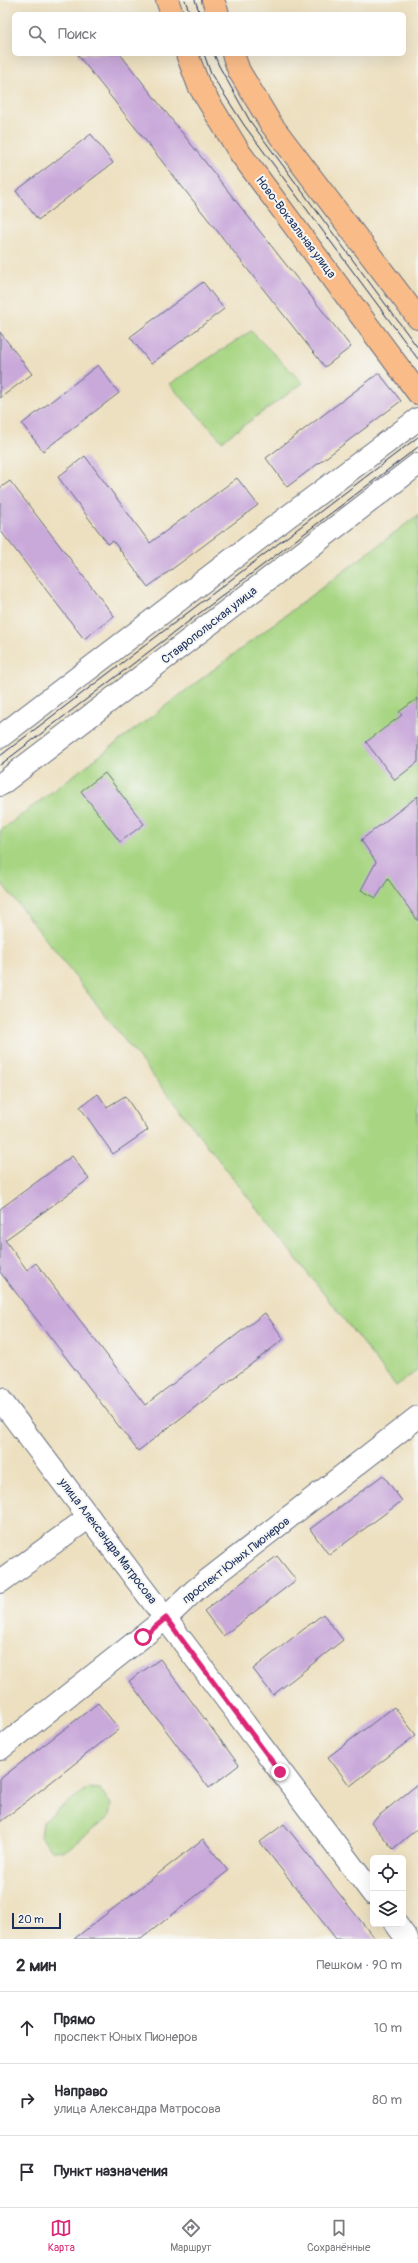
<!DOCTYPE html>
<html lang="ru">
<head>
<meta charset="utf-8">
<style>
	:root { --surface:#fff; --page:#f7f7f7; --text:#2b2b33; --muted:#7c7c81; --line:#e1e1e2; --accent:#db2777 }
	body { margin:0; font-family:Pangolin,sans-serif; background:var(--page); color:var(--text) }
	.controls { position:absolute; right:12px; bottom:12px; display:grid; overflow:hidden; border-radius:6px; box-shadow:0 4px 16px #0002 }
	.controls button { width:36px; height:36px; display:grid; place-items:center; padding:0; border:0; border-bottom:1px solid var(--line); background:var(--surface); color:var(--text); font:20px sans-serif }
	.scale { position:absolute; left:12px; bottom:10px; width:49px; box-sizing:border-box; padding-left:4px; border:2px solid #1b2f5e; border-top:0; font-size:11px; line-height:14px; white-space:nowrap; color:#1b2f5e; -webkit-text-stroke:3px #f6f6f2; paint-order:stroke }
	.stop { position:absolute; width:12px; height:12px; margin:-9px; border:3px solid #db2777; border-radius:50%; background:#fff }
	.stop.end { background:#db2777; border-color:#fff; box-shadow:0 1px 4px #0008 }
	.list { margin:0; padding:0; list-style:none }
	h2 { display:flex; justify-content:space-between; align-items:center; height:52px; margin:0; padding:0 16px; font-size:17px }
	h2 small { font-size:13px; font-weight:400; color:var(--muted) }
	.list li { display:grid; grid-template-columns:26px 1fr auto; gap:12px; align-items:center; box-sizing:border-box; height:72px; padding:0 16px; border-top:1px solid var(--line) }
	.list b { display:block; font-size:15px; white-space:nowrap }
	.list p { margin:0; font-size:13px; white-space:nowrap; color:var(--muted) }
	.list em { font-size:13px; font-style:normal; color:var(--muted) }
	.icon { flex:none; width:22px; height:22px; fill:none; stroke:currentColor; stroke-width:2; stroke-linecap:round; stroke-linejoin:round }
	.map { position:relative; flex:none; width:418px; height:1939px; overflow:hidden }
	.search { position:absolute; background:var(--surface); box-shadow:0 4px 16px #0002; left:12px; right:12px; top:12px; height:44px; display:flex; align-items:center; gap:10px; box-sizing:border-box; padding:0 14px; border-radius:6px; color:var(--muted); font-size:15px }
	.sheet { height:268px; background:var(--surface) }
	nav { display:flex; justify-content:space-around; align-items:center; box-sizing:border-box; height:56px; border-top:1px solid var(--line); background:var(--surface); font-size:11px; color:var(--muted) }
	nav a { display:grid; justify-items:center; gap:2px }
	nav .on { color:var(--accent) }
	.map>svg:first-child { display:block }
</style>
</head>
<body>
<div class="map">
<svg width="418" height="1939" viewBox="0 0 418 1939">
	<rect width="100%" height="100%" fill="#f6f6f2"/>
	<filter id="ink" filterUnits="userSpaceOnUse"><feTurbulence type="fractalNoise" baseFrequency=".025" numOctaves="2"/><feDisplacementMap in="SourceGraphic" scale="8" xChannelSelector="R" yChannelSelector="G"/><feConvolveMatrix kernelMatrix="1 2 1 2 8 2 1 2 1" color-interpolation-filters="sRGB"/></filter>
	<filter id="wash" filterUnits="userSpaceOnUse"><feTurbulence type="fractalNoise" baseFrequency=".012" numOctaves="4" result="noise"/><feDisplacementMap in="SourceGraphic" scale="16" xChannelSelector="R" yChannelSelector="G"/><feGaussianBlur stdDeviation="0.9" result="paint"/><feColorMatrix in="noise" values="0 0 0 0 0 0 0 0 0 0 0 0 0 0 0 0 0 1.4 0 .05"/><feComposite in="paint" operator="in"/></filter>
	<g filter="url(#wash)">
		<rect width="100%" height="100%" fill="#ede0c0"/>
		<g fill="#a7d582" stroke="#618270">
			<polygon points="251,331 303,383 222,441 169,384"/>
			<polygon points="418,515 418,1370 396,1386 0,881 0,831"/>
			<polygon points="87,1788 100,1789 111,1804 109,1817 65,1851 52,1850 41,1837 43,1822"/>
		</g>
		<g id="blocks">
			<g fill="#c9a9da">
				<polygon points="77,54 120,54 351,347 325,367"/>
				<polygon points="91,134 113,163 38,220 16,191"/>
				<polygon points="203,282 224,309 151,364 130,337"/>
				<polygon points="0,332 32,374 0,398"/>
				<polygon points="98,365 119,393 43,451 22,424"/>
				<polygon points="379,373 401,401 287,487 266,458"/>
				<polygon points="85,456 150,543 237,478 258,505 148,587 113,541 108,544 58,477"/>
				<polygon points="10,481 114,616 84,639 0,530 0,488"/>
				<polygon points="418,698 418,762 395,780 366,742 402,715 399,712"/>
				<polygon points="105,773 144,824 120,842 81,791"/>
				<polygon points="418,796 418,921 388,879 376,898 361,890 376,862 361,840"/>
				<polygon points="98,1094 107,1107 125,1096 148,1130 113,1154 80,1107"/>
				<polygon points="72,1156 89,1179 5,1240 27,1270 36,1263 145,1405 265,1313 284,1339 138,1451 0,1272 0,1209"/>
				<polygon points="383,1475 402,1501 329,1555 310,1529"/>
				<polygon points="277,1556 296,1580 223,1636 204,1611"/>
				<polygon points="323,1614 343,1640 273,1695 253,1669"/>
				<polygon points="160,1659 239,1765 209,1788 129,1681"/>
				<polygon points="98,1703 119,1729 0,1822 0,1779"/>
				<polygon points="394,1707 416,1735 350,1786 328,1757"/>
				<polygon points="418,1784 418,1828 393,1849 371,1822"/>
				<polygon points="284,1824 375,1939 336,1939 260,1842"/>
				<polygon points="203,1839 228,1871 141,1939 74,1939"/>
			</g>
		</g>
	</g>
	<g filter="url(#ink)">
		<use href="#blocks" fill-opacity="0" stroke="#646d80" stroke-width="1"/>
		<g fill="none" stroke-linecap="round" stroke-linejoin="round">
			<defs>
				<g id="minor">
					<polyline points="0,737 286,518 418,419"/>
					<polyline points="0,785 418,464"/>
					<polyline points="0,1399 373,1894"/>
					<polyline points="0,1582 89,1517"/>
					<polyline points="0,1749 166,1618 195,1590 418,1417"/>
					<polyline points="396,1924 407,1939"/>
				</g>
				<g id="major">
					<polyline points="167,0 172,14"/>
					<polyline points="213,0 218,14"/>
					<polyline points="187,54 199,86 240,153 418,393"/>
					<polyline points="233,54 239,71 271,124 418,318"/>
				</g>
			</defs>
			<use href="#minor" stroke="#646d80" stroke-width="24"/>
			<use href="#major" stroke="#646d80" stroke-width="24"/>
			<use href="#minor" stroke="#fff" stroke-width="22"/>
			<use href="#major" stroke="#f9bc89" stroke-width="22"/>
			<g stroke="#1b2f5e" stroke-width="1">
				<polyline points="185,0 190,14"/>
				<polyline points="195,0 200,14"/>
				<polyline points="204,54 211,74 244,125 418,359"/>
				<polyline points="214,54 219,66 250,121 418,348"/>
				<polyline points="0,756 418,437"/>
				<polyline points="0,765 418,447"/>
			</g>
		</g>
	</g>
	<g fill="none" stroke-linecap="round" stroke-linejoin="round" filter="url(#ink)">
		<polyline stroke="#db2777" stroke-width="5" points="143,1637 166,1618 280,1772"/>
	</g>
	<g text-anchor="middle" stroke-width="4" stroke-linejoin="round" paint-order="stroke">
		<g font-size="12" fill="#1b2f5e" stroke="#f6f6f2">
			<text transform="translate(296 227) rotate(53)" y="4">Ново-Вокзальная улица</text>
			<text transform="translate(209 625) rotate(-38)" y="4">Ставропольская улица</text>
			<text transform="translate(108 1541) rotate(53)" y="4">улица Александра Матросова</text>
			<text transform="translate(236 1560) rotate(-38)" y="4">проспект Юных Пионеров</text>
		</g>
	</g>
</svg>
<div class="controls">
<button><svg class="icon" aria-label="locate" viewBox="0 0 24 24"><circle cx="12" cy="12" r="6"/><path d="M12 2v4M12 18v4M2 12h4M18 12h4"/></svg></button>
<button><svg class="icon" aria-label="layers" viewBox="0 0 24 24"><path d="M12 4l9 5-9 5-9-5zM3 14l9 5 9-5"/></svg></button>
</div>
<div class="scale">20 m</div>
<div class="stop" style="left:143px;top:1637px"></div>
<div class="stop end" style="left:280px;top:1772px"></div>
<div class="search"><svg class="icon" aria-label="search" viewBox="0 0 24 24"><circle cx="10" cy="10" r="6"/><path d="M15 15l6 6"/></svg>Поиск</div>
</div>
<section class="sheet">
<h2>2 мин<small>Пешком · 90 m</small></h2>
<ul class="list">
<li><svg class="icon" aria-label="ahead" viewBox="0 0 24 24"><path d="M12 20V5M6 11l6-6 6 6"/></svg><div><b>Прямо</b><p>проспект Юных Пионеров</p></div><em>10 m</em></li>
<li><svg class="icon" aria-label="right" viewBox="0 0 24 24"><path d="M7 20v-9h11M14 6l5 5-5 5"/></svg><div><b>Направо</b><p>улица Александра Матросова</p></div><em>80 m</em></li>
<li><svg class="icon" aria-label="arrive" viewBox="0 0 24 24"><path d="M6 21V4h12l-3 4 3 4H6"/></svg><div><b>Пункт назначения</b></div></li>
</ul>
</section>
<nav>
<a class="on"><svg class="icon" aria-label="map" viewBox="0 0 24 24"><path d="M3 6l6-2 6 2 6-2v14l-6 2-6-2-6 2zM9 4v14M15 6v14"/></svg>Карта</a>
<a><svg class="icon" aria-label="directions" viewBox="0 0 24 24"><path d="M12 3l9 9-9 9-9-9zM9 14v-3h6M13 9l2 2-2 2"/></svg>Маршрут</a>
<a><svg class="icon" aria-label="saved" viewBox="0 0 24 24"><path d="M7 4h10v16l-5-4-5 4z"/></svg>Сохранённые</a>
</nav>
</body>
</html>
